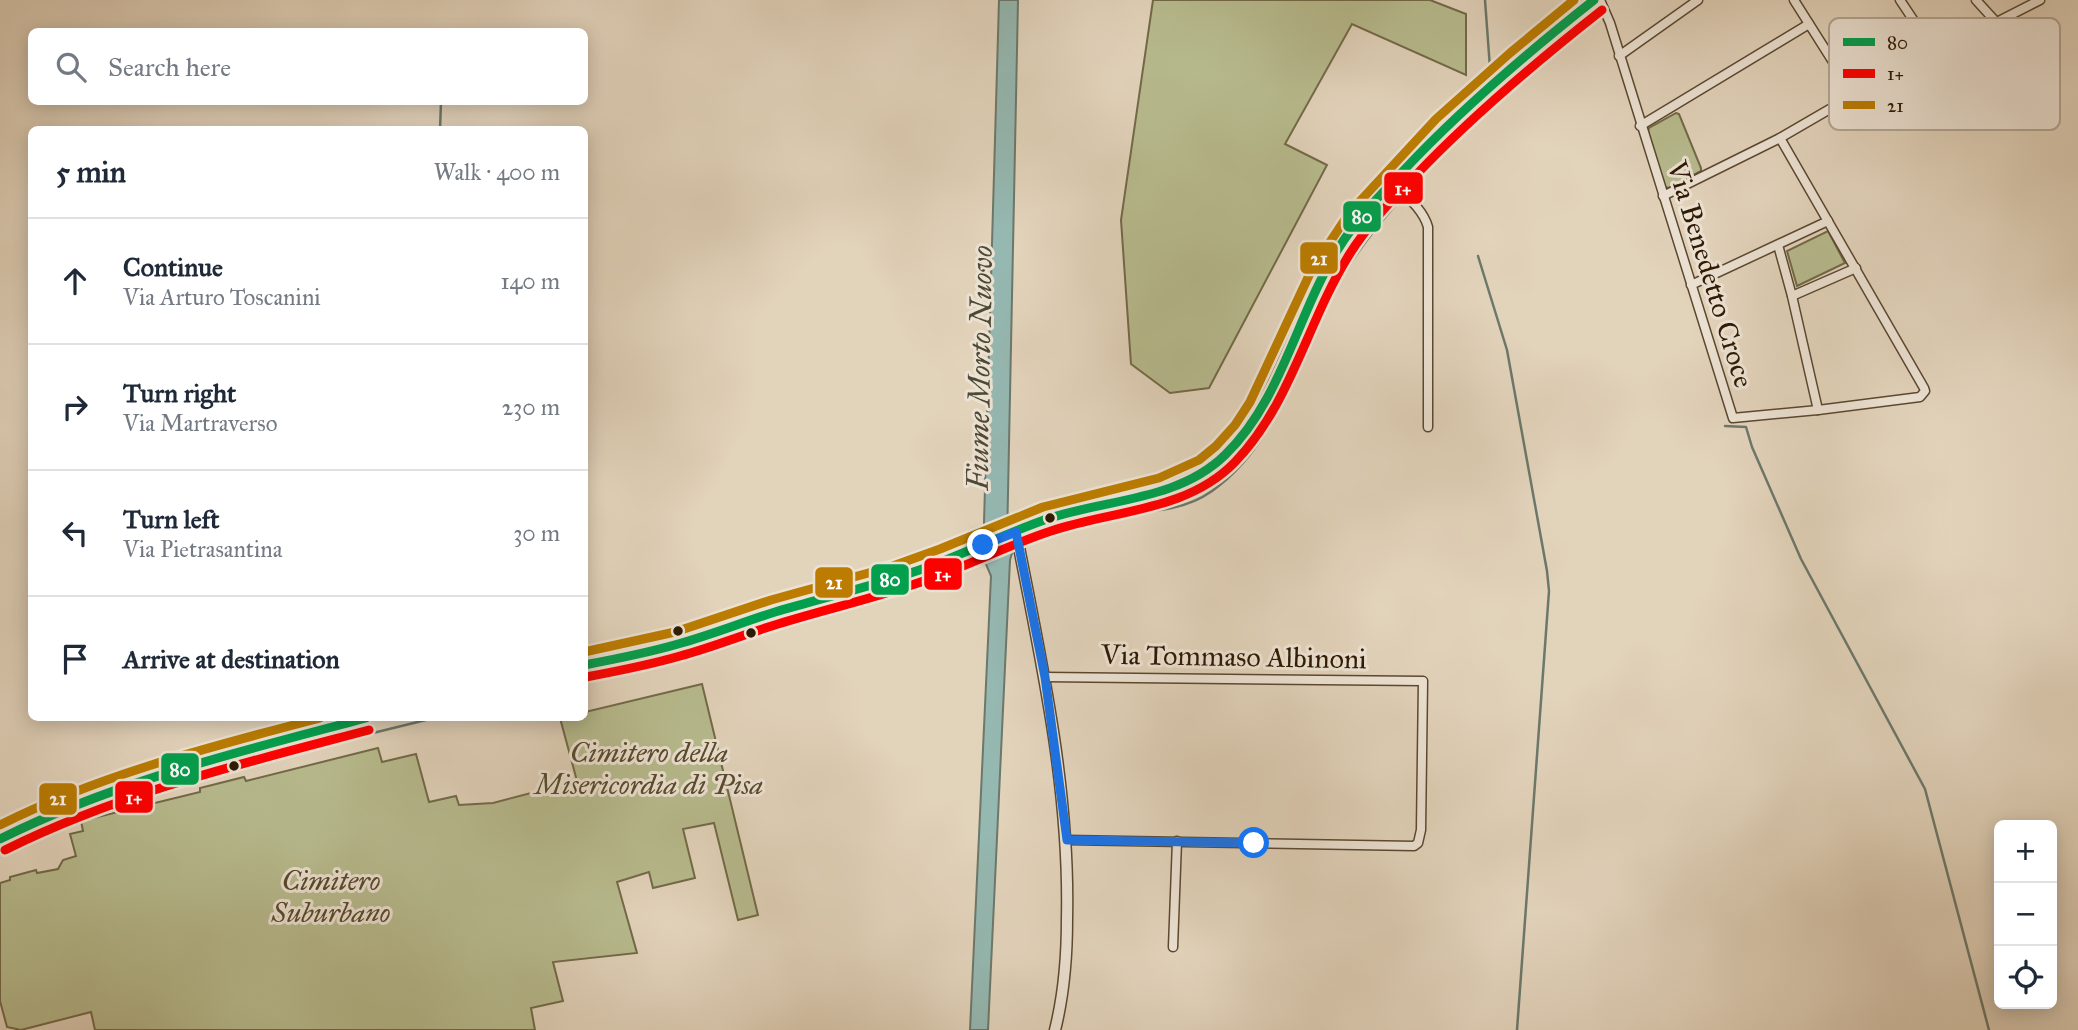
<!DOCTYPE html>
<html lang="en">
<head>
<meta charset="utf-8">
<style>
	:root { --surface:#fff; --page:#f2f2f3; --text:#1f2937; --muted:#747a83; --line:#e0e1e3 }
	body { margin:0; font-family:"IM FELL Great Primer",serif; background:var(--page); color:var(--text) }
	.controls { position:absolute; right:21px; bottom:21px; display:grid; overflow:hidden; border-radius:10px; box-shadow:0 4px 18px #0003 }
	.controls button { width:63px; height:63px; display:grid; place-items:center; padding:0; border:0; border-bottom:2px solid var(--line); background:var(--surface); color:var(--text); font:35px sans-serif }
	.stop { position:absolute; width:21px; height:21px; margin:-16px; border:5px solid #1a73e8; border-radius:50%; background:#fff }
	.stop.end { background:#1a73e8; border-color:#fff; box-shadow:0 2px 7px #0008 }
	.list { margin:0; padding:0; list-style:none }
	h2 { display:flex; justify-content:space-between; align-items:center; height:91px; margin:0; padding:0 28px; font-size:30px }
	h2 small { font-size:23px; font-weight:400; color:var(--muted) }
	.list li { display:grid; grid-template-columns:46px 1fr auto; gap:21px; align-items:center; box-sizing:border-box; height:126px; padding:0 28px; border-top:2px solid var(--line) }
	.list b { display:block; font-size:26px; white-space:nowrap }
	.list p { margin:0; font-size:23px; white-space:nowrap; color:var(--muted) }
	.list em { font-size:23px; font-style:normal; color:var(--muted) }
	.icon { flex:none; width:38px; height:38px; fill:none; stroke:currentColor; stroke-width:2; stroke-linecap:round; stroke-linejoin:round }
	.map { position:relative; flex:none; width:2078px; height:1030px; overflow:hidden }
	.search { position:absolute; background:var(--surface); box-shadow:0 4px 18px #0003; left:28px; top:28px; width:560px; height:77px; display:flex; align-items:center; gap:18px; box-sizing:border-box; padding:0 24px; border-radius:10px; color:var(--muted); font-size:26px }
	.panel { position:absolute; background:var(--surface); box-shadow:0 4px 18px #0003; left:28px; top:126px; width:560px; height:595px; border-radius:10px }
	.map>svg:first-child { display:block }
</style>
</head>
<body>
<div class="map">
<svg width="2078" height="1030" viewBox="0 0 2078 1030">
	<rect width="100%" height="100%" fill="#e2d3bb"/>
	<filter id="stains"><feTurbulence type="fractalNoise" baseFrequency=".00286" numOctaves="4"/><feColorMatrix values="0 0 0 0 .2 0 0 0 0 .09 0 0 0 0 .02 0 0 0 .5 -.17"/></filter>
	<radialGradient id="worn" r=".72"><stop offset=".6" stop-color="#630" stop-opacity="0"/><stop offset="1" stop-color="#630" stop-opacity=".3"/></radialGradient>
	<g fill="#b7bb8e" stroke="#726a48" stroke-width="2">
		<polygon points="1153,0 1430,0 1466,14 1466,75 1352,24 1285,144 1327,165 1209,388 1170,393 1131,364 1121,220"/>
		<polygon points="1676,113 1679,114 1701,168 1701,171 1669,188 1665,187 1648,132 1649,128"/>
		<polygon points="1828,231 1845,263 1797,286 1787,251"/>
		<polygon points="702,684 758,915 738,920 714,823 683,829 695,878 653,888 649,872 617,882 637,953 553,962 563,1001 531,1008 535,1030 95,1030 91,1012 21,1030 7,1027 0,1001 0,883 10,880 10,877 36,870 37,873 58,869 63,860 76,856 70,834 83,831 81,821 200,792 200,788 244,777 246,781 378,748 382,762 416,754 429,802 456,796 459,805 493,803 577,781 560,718 584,718 585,712"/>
	</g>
	<polygon fill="#95b8b1" stroke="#6c786b" stroke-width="2" points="999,0 1018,0 1007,543 1011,543 1013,550 1010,560 988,1030 970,1030 991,576 983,557"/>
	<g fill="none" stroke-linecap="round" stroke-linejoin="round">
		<g stroke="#6c786b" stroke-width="2.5">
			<polyline points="1485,0 1490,68 1494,79"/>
			<polyline points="440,130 441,102"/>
			<polyline points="1478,256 1507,350 1547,571 1549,591 1517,1030"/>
			<polyline points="1725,426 1746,427 1752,447 1801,559 1925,789 1989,1030"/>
			<path d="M 1011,551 C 1038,534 1073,519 1105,515 C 1141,511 1180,514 1212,491 C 1286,439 1300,339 1348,267 C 1390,202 1449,149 1504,95 L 1497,85"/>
			<polyline points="584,682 691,657 986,562"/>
			<polyline points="231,768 434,718"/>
			<polyline points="0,853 71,816 206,774"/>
		</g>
		<defs>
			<g id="minor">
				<polyline points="1600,0 1610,23 1733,418 1818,410 1920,397 1925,391 1924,388 1780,138"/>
				<polyline points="1794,0 1854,95"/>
				<polyline points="1900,0 1936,54"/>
				<polyline points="1976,0 1997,23"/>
				<polyline points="1619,56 1698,0"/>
				<polyline points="1640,126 1809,24"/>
				<path d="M 1392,182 C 1405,195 1423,209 1428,227 L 1428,427"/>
				<polyline points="1663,196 1780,138 1854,95 2040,0"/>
				<polyline points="1778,245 1792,296 1818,410"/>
				<polyline points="1691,285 1828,221"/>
				<polyline points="1792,296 1856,268"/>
				<polyline points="1045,677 1423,681 1421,830 1418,843 1414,846 1067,840"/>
				<polyline points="1173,947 1177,841"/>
			</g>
			<g id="tertiary">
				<path d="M 1016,532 C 1041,660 1070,788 1067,919 C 1067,956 1064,994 1055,1030"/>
				<path d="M 584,665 C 616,659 647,652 678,644 C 711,634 743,622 775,612 C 820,599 866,588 910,573 C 957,558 1001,535 1047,519 C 1106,497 1177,502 1225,455 C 1282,398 1295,315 1338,249 C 1355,222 1377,198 1399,175 C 1458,111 1526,54 1594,0"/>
				<path d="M 0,839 C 114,777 242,752 366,718"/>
			</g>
		</defs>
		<use href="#minor" stroke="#5b4830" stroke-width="11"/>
		<use href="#tertiary" stroke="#5b4830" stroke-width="13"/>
		<use href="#minor" stroke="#ece2d3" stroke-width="8"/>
		<use href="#tertiary" stroke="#ece2d3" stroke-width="10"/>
		<defs>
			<g id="bus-1">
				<path d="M 584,665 C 616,659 647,653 678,644 C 711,635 743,622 775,612 C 826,597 878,585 928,567 C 968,552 1007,533 1047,519 C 1106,499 1178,501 1225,455 C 1282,400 1297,314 1338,249 C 1356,220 1380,195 1404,170 C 1462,108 1527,53 1594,0"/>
				<path d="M 0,839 C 118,780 239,752 366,718"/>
			</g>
			<g id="bus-2">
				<path d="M 586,677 C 618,671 649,665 680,656 C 713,647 745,634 778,624 C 829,608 881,597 932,578 C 972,564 1011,544 1051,531 C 1112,510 1187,512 1235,462 C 1291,404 1307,322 1349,255 C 1367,226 1391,201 1415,176 C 1473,115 1536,62 1602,10"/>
				<path d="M 5,850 C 122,792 244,763 369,730"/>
			</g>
			<g id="bus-3">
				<polyline points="584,652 675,632 771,600 890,567 940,549 1043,507 1159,478 1199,460 1216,446 1235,425 1250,402 1312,269 1350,212 1436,119 1510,53 1574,0"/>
				<path d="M 0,825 C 102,774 210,747 320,718"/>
			</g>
		</defs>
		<use href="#bus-1" stroke="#ece2d3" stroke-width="14"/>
		<use href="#bus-2" stroke="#ece2d3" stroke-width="14"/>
		<use href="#bus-3" stroke="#ece2d3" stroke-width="14"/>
		<use href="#bus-1" stroke="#029f4d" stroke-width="9"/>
		<use href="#bus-2" stroke="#f00" stroke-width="9"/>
		<use href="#bus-3" stroke="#bb7c01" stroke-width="9"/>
	</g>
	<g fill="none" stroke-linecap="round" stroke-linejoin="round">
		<polyline stroke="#1a73e8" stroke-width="9" points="983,545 1016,532 1045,677 1067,840 1254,843"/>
	</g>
	<g fill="#2e1902" stroke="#ece2d3" stroke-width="2.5">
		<circle cx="1050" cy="518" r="6"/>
		<circle cx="678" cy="631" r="6"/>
		<circle cx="751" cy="633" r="6"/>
		<circle cx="234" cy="766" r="6"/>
	</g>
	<g text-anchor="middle" stroke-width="6" stroke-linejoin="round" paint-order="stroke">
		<g font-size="28" fill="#2e1902" stroke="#ece2d3">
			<text transform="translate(1711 274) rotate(73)" y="10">Via Benedetto Croce</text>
			<text transform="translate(1234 656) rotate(1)" y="10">Via Tommaso Albinoni</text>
		</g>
		<g font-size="28" font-style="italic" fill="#574a2c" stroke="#ece2d3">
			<text x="649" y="762">Cimitero della<tspan x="649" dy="32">Misericordia di Pisa</tspan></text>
			<text x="331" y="890">Cimitero<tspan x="331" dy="32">Suburbano</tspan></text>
		</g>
		<g font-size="30" font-style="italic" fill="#4d4937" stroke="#ece2d3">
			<text transform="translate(980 368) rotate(-89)" y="10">Fiume Morto Nuovo</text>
		</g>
	</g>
	<rect x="1829" y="18" width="231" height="112" rx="10" fill="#ece2d3" stroke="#b3a694" stroke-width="2"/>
	<rect x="1843" y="38" width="32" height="8" fill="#029f4d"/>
	<rect x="1843" y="69" width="32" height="9" fill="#f00"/>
	<rect x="1843" y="101" width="32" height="8" fill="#bb7c01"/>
	<g font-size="19" fill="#2e1902">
		<text x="1887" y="49">80</text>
		<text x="1887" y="80">1+</text>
		<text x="1887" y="112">21</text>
	</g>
	<g stroke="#ece2d3" stroke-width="2.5">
		<rect x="1383" y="171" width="41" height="34" rx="7" fill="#f00"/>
		<rect x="1342" y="200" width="40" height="33" rx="7" fill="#029f4d"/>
		<rect x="1299" y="241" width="40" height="34" rx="7" fill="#bb7c01"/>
		<rect x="923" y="557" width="40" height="34" rx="7" fill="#f00"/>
		<rect x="870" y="563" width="40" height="33" rx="7" fill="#029f4d"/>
		<rect x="814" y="566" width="40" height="33" rx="7" fill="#bb7c01"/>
		<rect x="160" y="752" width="40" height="34" rx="7" fill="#029f4d"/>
		<rect x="114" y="780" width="40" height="34" rx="7" fill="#f00"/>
		<rect x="38" y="782" width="40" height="34" rx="7" fill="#bb7c01"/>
	</g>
	<g font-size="19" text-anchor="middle" font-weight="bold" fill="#fff">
		<text x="1403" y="195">1+</text>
		<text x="1362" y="223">80</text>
		<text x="1319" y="265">21</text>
		<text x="943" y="581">1+</text>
		<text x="890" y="586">80</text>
		<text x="834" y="589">21</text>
		<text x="180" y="776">80</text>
		<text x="134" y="804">1+</text>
		<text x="58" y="805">21</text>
	</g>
	<rect width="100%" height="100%" filter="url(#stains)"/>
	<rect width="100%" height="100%" fill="url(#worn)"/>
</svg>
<div class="controls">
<button>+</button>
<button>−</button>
<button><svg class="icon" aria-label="locate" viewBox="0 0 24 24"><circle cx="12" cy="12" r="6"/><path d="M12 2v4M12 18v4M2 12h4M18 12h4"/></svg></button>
</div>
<div class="stop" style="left:1254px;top:843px"></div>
<div class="stop end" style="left:983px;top:545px"></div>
<div class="search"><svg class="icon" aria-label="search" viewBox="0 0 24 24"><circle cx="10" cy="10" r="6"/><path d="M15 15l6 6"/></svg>Search here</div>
<section class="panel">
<h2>5 min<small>Walk · 400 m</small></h2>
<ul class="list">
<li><svg class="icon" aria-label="ahead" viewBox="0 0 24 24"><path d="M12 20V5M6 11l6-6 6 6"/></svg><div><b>Continue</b><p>Via Arturo Toscanini</p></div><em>140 m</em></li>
<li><svg class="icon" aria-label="right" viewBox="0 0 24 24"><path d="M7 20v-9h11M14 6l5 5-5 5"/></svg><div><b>Turn right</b><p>Via Martraverso</p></div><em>230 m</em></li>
<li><svg class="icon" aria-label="left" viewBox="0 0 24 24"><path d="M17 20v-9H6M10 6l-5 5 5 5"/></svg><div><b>Turn left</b><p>Via Pietrasantina</p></div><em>30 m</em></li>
<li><svg class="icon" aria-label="arrive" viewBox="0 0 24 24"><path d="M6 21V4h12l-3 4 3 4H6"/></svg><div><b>Arrive at destination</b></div></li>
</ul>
</section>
</div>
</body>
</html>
